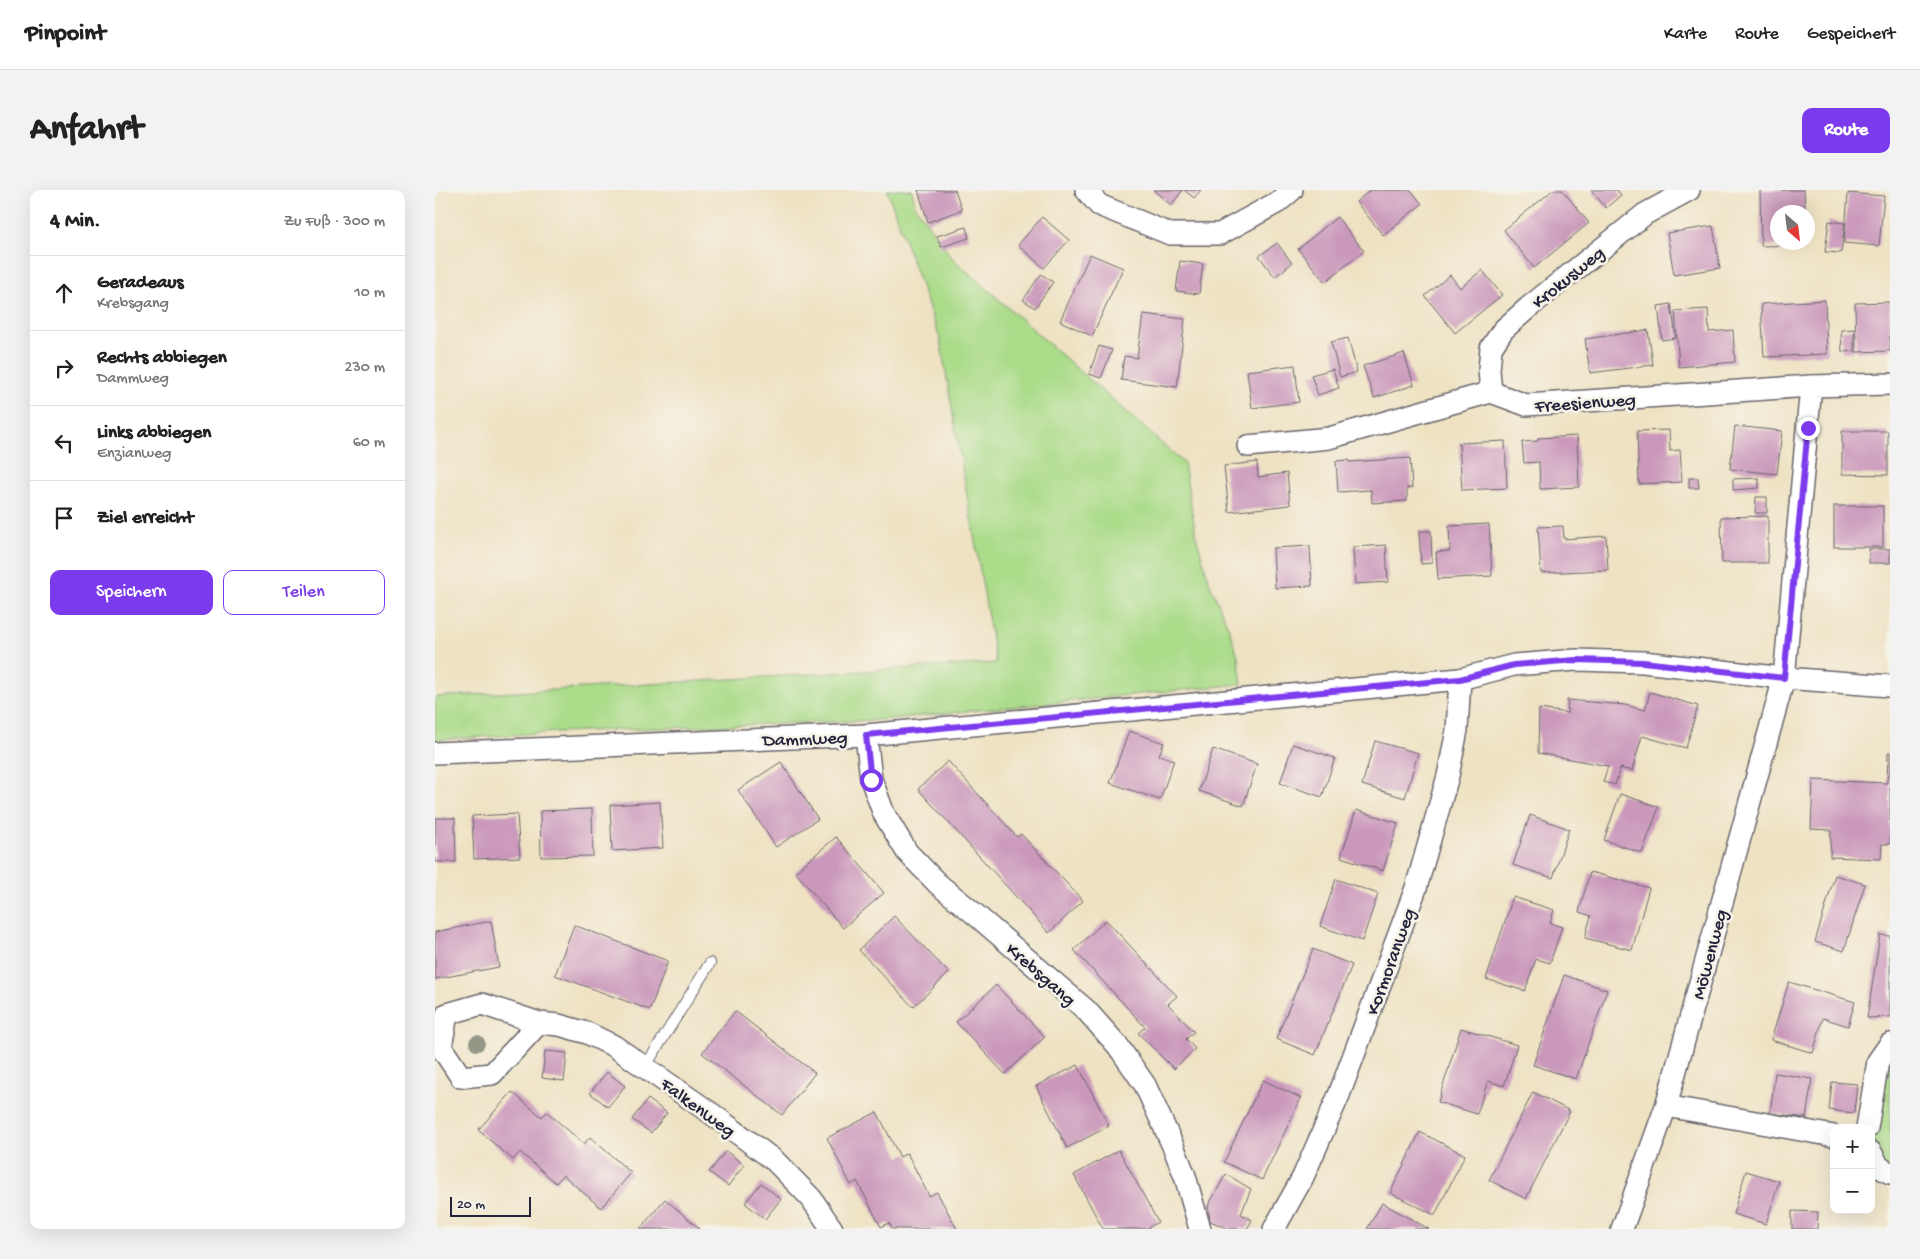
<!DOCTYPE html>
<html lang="de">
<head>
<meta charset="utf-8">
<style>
	:root { --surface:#fff; --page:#f2f2f2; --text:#222; --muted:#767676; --line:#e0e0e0; --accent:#7c3aed }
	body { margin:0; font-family:"Gochi Hand",sans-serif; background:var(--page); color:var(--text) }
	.controls { position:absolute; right:15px; bottom:15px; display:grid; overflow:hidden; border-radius:10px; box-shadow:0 5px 20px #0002 }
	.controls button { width:45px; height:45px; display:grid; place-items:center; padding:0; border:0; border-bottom:1px solid var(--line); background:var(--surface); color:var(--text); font:25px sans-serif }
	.compass { position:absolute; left:1335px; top:15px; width:45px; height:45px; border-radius:50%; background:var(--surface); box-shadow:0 5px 20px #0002; rotate:152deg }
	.scale { position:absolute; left:15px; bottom:12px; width:81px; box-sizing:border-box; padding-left:5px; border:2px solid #22223b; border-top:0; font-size:14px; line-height:18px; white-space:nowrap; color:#22223b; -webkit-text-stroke:4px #f7f3e8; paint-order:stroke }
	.stop { position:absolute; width:15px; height:15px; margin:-11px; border:4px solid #7c3aed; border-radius:50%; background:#fff }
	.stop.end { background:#7c3aed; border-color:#fff; box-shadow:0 1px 5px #0008 }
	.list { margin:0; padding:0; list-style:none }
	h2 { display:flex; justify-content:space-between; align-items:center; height:65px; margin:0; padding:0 20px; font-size:21px }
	h2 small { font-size:16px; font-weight:400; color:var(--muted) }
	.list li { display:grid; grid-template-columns:32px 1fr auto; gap:15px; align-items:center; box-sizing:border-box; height:75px; padding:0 20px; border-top:1px solid var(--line) }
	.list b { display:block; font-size:19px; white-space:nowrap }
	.list p { margin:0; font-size:16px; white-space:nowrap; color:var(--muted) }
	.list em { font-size:16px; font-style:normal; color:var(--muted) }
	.actions { display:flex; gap:10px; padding:15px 20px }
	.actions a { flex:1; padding:11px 0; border:1px solid var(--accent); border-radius:10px; text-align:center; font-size:18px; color:var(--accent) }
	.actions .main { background:var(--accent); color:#fff }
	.icon { flex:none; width:28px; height:28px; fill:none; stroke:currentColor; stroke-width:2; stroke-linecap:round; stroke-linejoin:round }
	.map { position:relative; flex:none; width:1455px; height:1039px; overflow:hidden; border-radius:10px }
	header { display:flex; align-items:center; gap:30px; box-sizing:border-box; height:70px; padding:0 25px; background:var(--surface); border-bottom:1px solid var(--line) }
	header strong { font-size:24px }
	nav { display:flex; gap:28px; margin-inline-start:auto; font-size:18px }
	.intro { display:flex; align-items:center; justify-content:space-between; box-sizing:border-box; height:120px; padding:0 30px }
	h1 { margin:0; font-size:35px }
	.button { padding:12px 22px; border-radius:10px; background:var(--accent); color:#fff; font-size:18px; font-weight:700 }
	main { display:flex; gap:30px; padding:0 30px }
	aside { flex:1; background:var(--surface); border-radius:10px; box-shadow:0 5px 20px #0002 }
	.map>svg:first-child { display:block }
</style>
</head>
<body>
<header>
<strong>Pinpoint</strong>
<nav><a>Karte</a><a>Route</a><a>Gespeichert</a></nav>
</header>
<div class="intro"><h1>Anfahrt</h1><a class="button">Route</a></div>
<main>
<aside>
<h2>4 Min.<small>Zu Fuß · 300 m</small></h2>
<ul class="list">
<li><svg class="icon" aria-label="ahead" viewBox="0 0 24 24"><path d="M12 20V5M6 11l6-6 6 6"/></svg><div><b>Geradeaus</b><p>Krebsgang</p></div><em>10 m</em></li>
<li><svg class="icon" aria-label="right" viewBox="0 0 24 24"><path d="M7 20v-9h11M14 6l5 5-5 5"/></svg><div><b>Rechts abbiegen</b><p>Dammweg</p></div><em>230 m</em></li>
<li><svg class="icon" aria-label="left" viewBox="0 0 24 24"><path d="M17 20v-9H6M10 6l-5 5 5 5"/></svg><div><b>Links abbiegen</b><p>Enzianweg</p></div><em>60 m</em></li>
<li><svg class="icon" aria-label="arrive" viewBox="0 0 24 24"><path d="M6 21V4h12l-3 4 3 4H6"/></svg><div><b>Ziel erreicht</b></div></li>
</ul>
<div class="actions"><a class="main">Speichern</a><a>Teilen</a></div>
</aside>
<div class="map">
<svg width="1455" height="1039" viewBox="0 0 1455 1039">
	<rect width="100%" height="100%" fill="#f7f3e8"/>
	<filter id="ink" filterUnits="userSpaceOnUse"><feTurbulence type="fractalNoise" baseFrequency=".02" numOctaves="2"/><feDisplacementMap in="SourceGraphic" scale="10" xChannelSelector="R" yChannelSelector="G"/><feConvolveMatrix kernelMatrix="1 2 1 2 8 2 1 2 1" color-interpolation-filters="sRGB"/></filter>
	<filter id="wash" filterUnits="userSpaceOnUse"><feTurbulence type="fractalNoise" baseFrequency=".0096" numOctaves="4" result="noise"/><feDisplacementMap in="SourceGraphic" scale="20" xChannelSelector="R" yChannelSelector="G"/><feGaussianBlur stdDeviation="1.12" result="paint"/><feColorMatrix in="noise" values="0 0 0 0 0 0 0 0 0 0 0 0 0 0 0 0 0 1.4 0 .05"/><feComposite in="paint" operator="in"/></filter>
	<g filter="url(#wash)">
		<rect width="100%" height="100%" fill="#eee2c3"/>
		<g fill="#abdc8a" stroke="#667f62">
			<polygon points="452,0 477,0 480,16 517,68 749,273 761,346 775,394 794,439 803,466 807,494 444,530 122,542 0,550 0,507 561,473 505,149"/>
			<polygon points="1455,854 1455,983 1436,962 1436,938"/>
		</g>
		<g id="blocks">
			<g fill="#ca98bb">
				<polygon points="483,0 520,0 527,20 493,32"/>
				<polygon points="718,0 748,0 736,15"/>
				<polygon points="749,0 766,0 759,8"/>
				<polygon points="935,0 976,0 987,14 948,45 921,12"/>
				<polygon points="1118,0 1127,0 1154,33 1099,78 1069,40"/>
				<polygon points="1156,0 1182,0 1186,5 1171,18"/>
				<polygon points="1325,0 1369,0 1370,22 1342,22 1342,52 1371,52 1371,55 1326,56"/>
				<polygon points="1413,3 1449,6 1444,56 1409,53"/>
				<polygon points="607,27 634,50 609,78 583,55"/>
				<polygon points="902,27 929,61 890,92 863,59"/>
				<polygon points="1394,31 1410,33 1406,63 1390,62"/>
				<polygon points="1278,36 1285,78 1239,85 1232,43"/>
				<polygon points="531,37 534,48 506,57 502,46"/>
				<polygon points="842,53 857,73 840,87 824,66"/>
				<polygon points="655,64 688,78 657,146 625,131"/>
				<polygon points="745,71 768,74 764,104 741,101"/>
				<polygon points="1047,80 1067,105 1020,143 990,106 1015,85 1025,98"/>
				<polygon points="606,84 618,92 600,118 588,110"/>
				<polygon points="1390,110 1392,164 1329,167 1326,114"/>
				<polygon points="1455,112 1455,161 1421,162 1420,113"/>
				<polygon points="1236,114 1241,148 1227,150 1223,116"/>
				<polygon points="1273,119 1274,142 1298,140 1300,172 1244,177 1240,121"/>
				<polygon points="708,124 750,129 742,197 686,190 689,166 702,168"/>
				<polygon points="1419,139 1419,161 1407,162 1406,140"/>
				<polygon points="1213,140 1218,175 1155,183 1150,149"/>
				<polygon points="913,148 922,182 905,187 896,152"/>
				<polygon points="664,156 677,160 666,188 654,184"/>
				<polygon points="969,163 979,195 939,208 928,176"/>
				<polygon points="860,175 864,212 817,218 812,181"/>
				<polygon points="898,179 904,198 883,205 876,185"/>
				<polygon points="1300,236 1347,241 1342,284 1295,279"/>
				<polygon points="1234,240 1235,261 1245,260 1247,292 1204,294 1202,241"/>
				<polygon points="1407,241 1453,241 1453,285 1407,284"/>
				<polygon points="1142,246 1144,297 1105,299 1104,272 1089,273 1087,252 1103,251 1103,248"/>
				<polygon points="1070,251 1072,298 1027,300 1024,253"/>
				<polygon points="975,268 977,298 972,298 972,311 937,313 936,300 903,302 901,271 914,270 914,272"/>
				<polygon points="822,272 823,287 852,283 855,315 794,322 789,276"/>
				<polygon points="1254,288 1263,288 1264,298 1254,298"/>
				<polygon points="1324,288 1324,298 1298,300 1298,289"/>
				<polygon points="1321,307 1332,307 1332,323 1320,323"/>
				<rect x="1399" y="316" width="49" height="41"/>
				<polygon points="1333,326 1333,373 1287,373 1286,327"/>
				<polygon points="1054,334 1057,386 1003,389 1001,362 1015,361 1014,336"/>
				<polygon points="1128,336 1129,349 1171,346 1173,380 1106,383 1103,337"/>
				<polygon points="984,341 996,341 997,373 986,374"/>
				<polygon points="951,355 953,392 920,394 918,357"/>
				<polygon points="875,356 877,396 840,398 838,358"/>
				<rect x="1434" y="359" width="21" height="14"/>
				<polygon points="1215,502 1263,516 1251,558 1207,546 1197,581 1185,578 1180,595 1168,592 1173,576 1103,563 1104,519 1133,523 1132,510 1190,515 1210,520"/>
				<polygon points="694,541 729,553 724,565 739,570 725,610 675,593"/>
				<polygon points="940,551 983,563 970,608 927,595"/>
				<polygon points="858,554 900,568 887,607 845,593"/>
				<polygon points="778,559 822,574 808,616 764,601"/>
				<polygon points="1453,562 1455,562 1455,654 1447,654 1446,669 1395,667 1396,640 1376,639 1378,590 1452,593"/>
				<polygon points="513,571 582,647 586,644 648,711 614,743 483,599"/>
				<polygon points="346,572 383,629 341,657 303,600"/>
				<polygon points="1185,604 1224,617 1207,663 1169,650"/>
				<polygon points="225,612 228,658 177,661 175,615"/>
				<polygon points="157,619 158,666 106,667 105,621"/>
				<polygon points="921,620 963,633 948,681 906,667"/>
				<polygon points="82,624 85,667 39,669 37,626"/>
				<polygon points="1095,625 1134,639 1118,688 1078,675"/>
				<polygon points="0,628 20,628 21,672 0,672"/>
				<polygon points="401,647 449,703 408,738 360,682"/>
				<polygon points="1155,682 1214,698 1197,760 1150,748 1156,726 1144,722"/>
				<polygon points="1400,685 1430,694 1409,761 1380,752"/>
				<polygon points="901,689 943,704 927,751 885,736"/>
				<polygon points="1078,707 1119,720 1115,733 1127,737 1115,773 1101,769 1090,801 1051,789"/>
				<polygon points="459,726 514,783 478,817 424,760"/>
				<polygon points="671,730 742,806 733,814 759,842 751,849 760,859 739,879 703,843 710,837 639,760"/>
				<polygon points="56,731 64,777 0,789 0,742"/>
				<polygon points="139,735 233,771 215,820 120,785"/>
				<polygon points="1445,745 1455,746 1455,827 1432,828"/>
				<polygon points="878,759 917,775 880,865 841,849"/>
				<polygon points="1129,785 1172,800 1141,889 1098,875"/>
				<polygon points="1354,792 1420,812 1413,836 1388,828 1378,863 1336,850"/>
				<polygon points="561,795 610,847 570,884 521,832"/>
				<polygon points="300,821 380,883 347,925 267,863"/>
				<polygon points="1026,838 1082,855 1069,896 1053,891 1042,924 1003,912"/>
				<polygon points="110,861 132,863 129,891 107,888"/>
				<polygon points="643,875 674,936 632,958 601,896"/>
				<polygon points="172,882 190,896 173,917 155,903"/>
				<polygon points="1340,883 1377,889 1371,928 1335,923"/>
				<polygon points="828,890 866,908 827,990 789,972"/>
				<polygon points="1397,892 1422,894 1419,923 1394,920"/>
				<polygon points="77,902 107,927 112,922 149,954 155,947 196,983 166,1018 128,985 121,993 85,962 78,970 43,940"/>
				<polygon points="1098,902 1135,921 1091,1009 1054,990"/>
				<polygon points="213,909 232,923 216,943 197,929"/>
				<polygon points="442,922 465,967 472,963 494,1006 502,1002 522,1039 457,1039 454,1033 446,1037 422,991 416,995 392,948"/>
				<polygon points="985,942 1030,965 1000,1025 955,1003"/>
				<polygon points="684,960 723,1032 711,1039 668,1039 639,985"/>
				<polygon points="291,961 309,975 293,996 274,982"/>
				<polygon points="1311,981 1344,991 1331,1034 1298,1024"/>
				<polygon points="791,984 816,999 806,1024 817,1030 812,1039 794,1039 775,1031 773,1016"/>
				<polygon points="326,993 346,1009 330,1029 310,1013"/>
				<polygon points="230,1009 265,1039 205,1039"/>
				<polygon points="947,1013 994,1039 932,1039"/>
				<polygon points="1357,1021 1383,1022 1382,1039 1357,1039"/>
			</g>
		</g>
	</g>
	<g filter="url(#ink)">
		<use href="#blocks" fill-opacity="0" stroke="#69656b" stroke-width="1"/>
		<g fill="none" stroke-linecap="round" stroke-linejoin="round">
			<defs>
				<polyline id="service" points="210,877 275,773"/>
				<g id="minor">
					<polyline points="651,0 664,15 735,44 785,44 843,12 857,0"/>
					<polyline points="1056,202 1054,180 1056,158 1068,140 1094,117 1210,24 1254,0"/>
					<polyline points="813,256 894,248 1056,202 1091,215 1376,196"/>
					<polyline points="431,545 436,589 449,624 472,662 503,694 541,725 651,820 683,856 710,895 738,956 750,986 765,1039"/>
					<polyline points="0,563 431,545 1025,489 1079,475 1141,470 1208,472 1349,488 1455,496"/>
					<polyline points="104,833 57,884 26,887 6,857 12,824 47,814 104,833 124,835 152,843 179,856 277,924 340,971 376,1008 397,1039"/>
					<polyline points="1231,916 1399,946"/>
					<polyline points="1432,938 1443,871 1455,854"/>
					<polyline points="1436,962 1444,977 1455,983"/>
					<polyline points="839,1039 868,987 904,905 981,698 1013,586 1022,540 1025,489"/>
					<polyline points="1187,1039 1231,916 1349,488 1376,196 1455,194"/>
				</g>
			</defs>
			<use href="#service" stroke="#69656b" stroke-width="12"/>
			<use href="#minor" stroke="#69656b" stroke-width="24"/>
			<use href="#service" stroke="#fff" stroke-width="10"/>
			<use href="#minor" stroke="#fff" stroke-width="21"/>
		</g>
		<circle fill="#949785" cx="42" cy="853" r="8"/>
	</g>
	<g fill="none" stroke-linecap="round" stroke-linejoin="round" filter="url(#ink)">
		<polyline stroke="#7c3aed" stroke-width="6" points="436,590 431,545 1025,489 1079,475 1141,470 1208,472 1349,488 1373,238"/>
	</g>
	<g text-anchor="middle" stroke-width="5" stroke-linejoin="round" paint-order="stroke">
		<g font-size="19" fill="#22223b" stroke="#f7f3e8">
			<text transform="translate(1132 86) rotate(-39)" y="7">Krokusweg</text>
			<text transform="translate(1150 211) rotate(-4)" y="7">Freesienweg</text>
			<text transform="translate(370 547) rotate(-2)" y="7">Dammweg</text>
			<text transform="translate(1273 764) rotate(-75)" y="7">Möwenweg</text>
			<text transform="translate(954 771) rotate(-70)" y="7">Kormoranweg</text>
			<text transform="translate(607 783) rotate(41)" y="7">Krebsgang</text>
			<text transform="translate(264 916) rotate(36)" y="7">Falkenweg</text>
		</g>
	</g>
</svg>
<div class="controls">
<button>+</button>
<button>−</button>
</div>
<svg class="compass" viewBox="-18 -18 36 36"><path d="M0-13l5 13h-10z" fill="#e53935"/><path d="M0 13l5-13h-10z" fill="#767676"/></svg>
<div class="scale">20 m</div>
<div class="stop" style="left:436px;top:590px"></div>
<div class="stop end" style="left:1373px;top:238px"></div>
</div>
</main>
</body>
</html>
